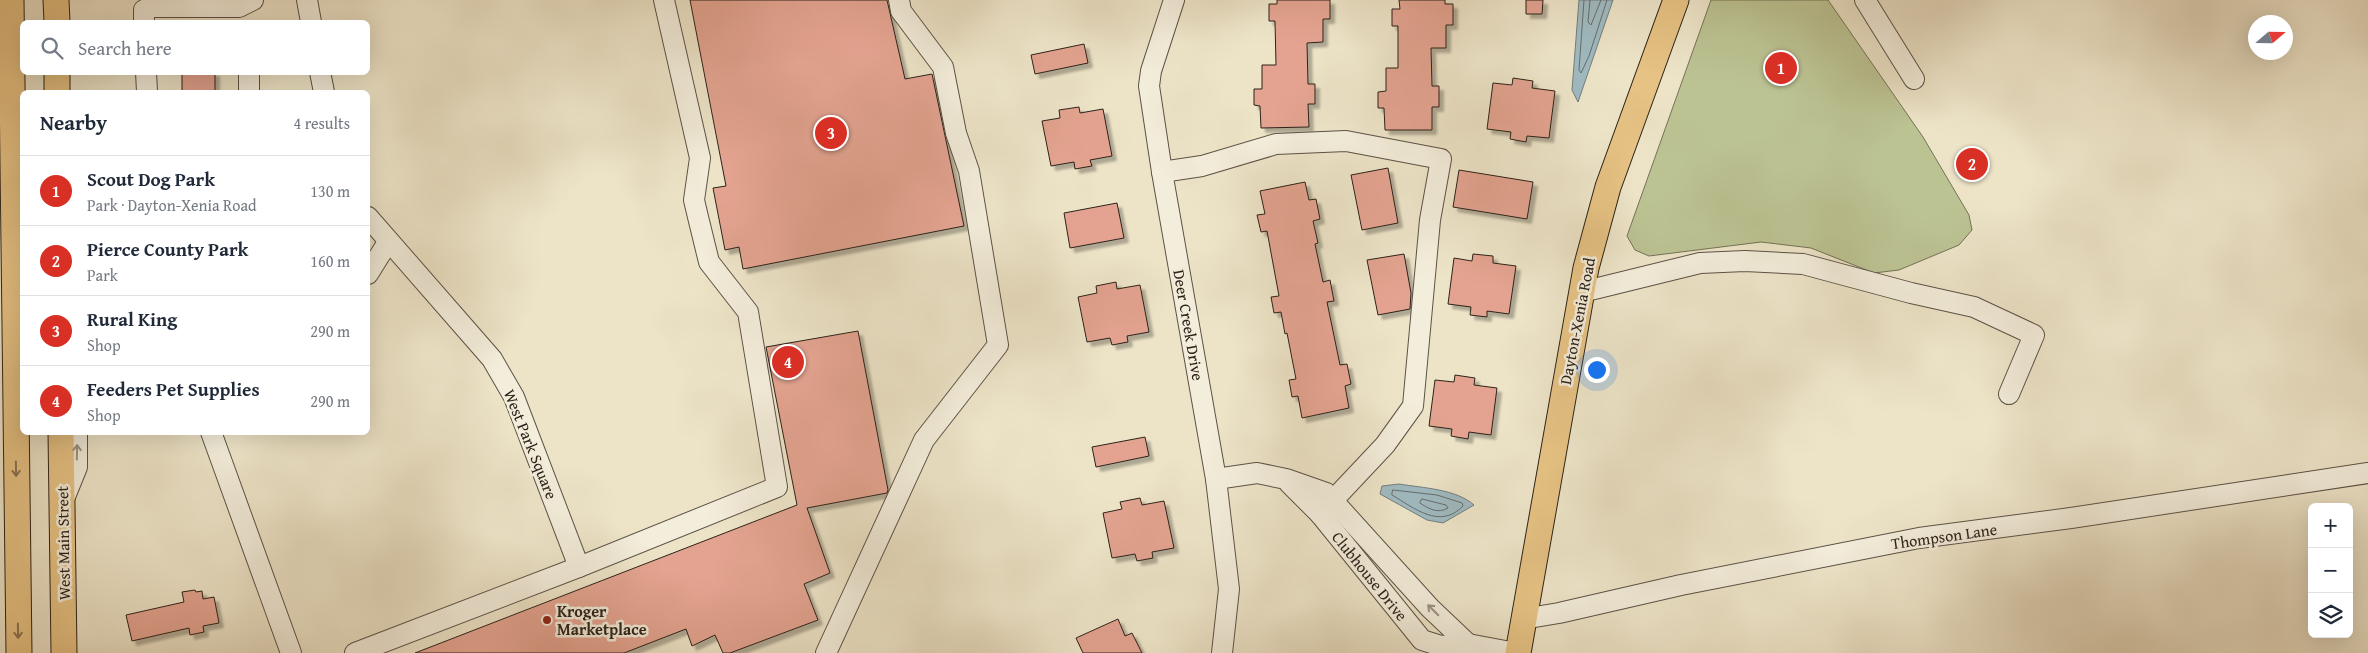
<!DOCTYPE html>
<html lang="en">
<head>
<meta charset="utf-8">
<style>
	:root { --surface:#fff; --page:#f2f2f3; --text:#1f2937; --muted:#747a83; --line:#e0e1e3; --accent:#d93025 }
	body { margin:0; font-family:"Gentium Book Plus",serif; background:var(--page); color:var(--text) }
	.controls { position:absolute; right:15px; bottom:15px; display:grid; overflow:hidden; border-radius:8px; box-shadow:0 5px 20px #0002 }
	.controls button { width:45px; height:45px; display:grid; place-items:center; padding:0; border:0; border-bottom:1px solid var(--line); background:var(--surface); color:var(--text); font:25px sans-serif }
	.compass { position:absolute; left:2248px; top:15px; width:45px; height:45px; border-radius:50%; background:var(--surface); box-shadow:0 5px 20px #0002; rotate:70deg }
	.you { position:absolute; left:1596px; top:369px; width:18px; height:18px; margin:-12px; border:4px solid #fff; border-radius:50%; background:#1a73e8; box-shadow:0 0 0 8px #1a73e833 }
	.badge { display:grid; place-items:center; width:32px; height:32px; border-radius:50%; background:var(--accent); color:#fff; font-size:16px; font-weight:700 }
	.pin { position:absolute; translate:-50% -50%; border:2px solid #fff; box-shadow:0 1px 5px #0006 }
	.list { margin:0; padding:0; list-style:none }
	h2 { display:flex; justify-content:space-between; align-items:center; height:65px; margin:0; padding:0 20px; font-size:21px }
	h2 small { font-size:16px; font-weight:400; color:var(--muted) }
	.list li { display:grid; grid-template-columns:32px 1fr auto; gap:15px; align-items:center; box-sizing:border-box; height:70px; padding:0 20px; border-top:1px solid var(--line) }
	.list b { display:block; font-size:19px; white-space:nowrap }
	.list p { margin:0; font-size:16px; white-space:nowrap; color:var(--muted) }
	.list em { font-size:16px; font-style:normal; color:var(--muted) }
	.icon { flex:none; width:28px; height:28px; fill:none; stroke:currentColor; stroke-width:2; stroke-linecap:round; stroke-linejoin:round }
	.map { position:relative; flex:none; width:2368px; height:653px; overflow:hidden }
	.search { position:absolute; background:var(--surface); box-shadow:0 5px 20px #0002; left:20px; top:20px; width:350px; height:55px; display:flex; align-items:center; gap:12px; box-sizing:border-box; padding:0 18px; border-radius:8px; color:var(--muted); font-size:19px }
	.panel { position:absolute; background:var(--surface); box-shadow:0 5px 20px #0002; left:20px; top:90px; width:350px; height:345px; border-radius:8px }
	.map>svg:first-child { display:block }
</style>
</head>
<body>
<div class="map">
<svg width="2368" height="653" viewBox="0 0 2368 653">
	<defs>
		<filter id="shadow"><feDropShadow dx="4.5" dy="4.5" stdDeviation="1" flood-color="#0004"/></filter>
	</defs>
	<rect width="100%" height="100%" fill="#ede4c8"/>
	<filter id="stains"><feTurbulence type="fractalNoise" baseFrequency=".004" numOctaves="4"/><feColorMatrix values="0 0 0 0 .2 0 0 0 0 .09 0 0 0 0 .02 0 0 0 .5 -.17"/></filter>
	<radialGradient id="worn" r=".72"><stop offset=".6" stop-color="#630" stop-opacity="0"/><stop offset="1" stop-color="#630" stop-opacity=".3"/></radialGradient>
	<polygon fill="#bcc393" stroke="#747256" points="1711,0 1828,0 1923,137 1969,215 1972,230 1959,245 1899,270 1874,273 1811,248 1761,242 1649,256 1635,250 1627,236"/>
	<g fill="#a0bbc2" stroke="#727e7f">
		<polygon points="1579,0 1613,0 1578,102 1572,90"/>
		<path d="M 1399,484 C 1423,488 1456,489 1474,505 L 1443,523 L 1427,520 L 1380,494 L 1382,486 Z"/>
	</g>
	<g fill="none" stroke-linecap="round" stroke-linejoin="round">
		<g stroke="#666e6e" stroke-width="1">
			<polyline points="1584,0 1579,70 1581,73 1589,56 1607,0"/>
			<polyline points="1590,0 1588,22 1591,25 1601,0"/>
			<path d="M 1393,490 L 1437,495 L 1462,503 L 1463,506 C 1440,530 1414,508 1392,495 Z"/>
			<path d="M 1422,499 L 1446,505 L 1448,508 C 1438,514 1429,509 1420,503 Z"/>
		</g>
	</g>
	<g fill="#e3a390" stroke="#2c221a" filter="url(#shadow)">
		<polygon points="690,0 887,0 905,79 932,74 964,226 743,269 739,247 725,250 713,188 726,186"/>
		<polygon points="1277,0 1330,0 1330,19 1323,19 1323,42 1307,43 1308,84 1315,84 1315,104 1308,104 1309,127 1261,128 1260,106 1254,105 1254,89 1262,89 1262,65 1276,65 1275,21 1269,21 1269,4 1277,4"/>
		<polygon points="1399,0 1445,0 1445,4 1453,4 1453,25 1446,25 1446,48 1431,48 1432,86 1439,86 1439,107 1432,107 1432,130 1385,130 1384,108 1378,108 1378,92 1386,91 1386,68 1398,68 1398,26 1392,26 1392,9 1400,9"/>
		<polygon points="1526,0 1543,0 1542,14 1526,14"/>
		<polygon points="1084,44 1088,63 1035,74 1031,55"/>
		<rect x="182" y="72" width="33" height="20"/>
		<polygon points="1513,78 1533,81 1532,88 1555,91 1549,138 1527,136 1526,142 1510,139 1511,132 1487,129 1493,83 1512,85"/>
		<polygon points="1079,107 1080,113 1103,109 1112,156 1090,160 1092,166 1075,169 1074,162 1051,166 1042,121 1060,118 1059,110"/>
		<polygon points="1388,168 1398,223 1362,230 1351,175"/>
		<polygon points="1459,170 1533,182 1527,219 1453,207"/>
		<polygon points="1305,182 1309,200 1316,199 1320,219 1313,221 1318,243 1315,244 1323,282 1330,280 1334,301 1327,302 1340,365 1347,364 1351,384 1345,386 1349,408 1302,418 1298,396 1292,397 1289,380 1296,379 1287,333 1285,334 1281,312 1274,313 1271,297 1279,296 1267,231 1261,232 1257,215 1265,214 1260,191"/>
		<polygon points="1117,203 1124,238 1070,248 1064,213"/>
		<polygon points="1404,254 1411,293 1410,309 1378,315 1367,260"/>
		<polygon points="1473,254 1493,256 1493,263 1516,266 1509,314 1487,311 1487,317 1470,315 1471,307 1448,304 1454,258 1472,261"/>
		<polygon points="1116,282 1117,289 1140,285 1149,332 1127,336 1128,342 1112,345 1110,338 1087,342 1078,297 1097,293 1096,286"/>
		<polygon points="858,331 888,490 887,493 807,508 830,573 804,584 818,620 730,653 723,653 715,635 692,646 686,629 624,653 415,653 797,505 766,347"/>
		<polygon points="1455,375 1475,378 1474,385 1497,388 1491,435 1469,432 1468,439 1451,436 1452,429 1429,426 1435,380 1454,382"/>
		<polygon points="1145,437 1149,456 1096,467 1092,447"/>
		<polygon points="1140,498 1142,505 1164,501 1174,548 1152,552 1153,558 1137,561 1135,554 1112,558 1103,513 1122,509 1120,502"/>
		<polygon points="195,590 196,592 202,591 203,599 214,597 219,623 203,626 204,632 190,635 189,628 132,641 126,615 184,602 182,592"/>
		<polygon points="1118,619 1125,636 1132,633 1142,653 1083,653 1076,638"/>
	</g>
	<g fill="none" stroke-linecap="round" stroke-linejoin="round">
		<defs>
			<g id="minor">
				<polyline points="307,0 311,22"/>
				<polyline points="1174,0 1151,71 1149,86 1162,172 1216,479 1229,589 1222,653"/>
				<polyline points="1865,0 1914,79"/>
				<polyline points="144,22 144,10 150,7 239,7 253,0"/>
				<polyline points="146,72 147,92"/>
				<polyline points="249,72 249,92"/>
				<polyline points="320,72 324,92"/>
				<polyline points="1162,172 1202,166 1276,144 1346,141 1441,159 1430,220 1413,406 1385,445 1320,514"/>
				<polyline points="368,217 492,359 514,397 579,567"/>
				<polyline points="368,274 388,242"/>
				<polyline points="1582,292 1700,263 1745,261 1803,264 1911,293 1974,307 2034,335 2009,394"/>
				<polyline points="211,432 291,653"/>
				<polyline points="1216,479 1257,473 1286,479 1326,493 1430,608 1468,644"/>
				<polyline points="1289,483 1320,514 1422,640 1441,646 1468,644 1516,653"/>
				<polyline points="64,499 77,467 77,432"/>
				<polyline points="1523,619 1559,613 1681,585 1919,538 2071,518 2368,473"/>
				<polyline points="355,653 579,567 777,487 748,312 709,262 698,217 694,200 700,158 664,0"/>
				<polyline points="826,653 924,440 998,345 969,171 956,133 943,67 901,11 899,0"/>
			</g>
			<g id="major">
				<polyline points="11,0 19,653"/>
				<polyline points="56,0 57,22"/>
				<polyline points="57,72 57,92"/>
				<polyline points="61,432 64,653"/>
				<polyline points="1518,653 1586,268 1608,187 1676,0"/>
			</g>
		</defs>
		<use href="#minor" stroke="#5c5246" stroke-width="22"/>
		<use href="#major" stroke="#2c221a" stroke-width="27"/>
		<use href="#minor" stroke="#f3eddb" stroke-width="20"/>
		<use href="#major" stroke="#e6c284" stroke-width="25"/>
	</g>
	<defs><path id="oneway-shaft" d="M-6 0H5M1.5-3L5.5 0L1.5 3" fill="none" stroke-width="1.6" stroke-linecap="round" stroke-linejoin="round" transform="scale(1.25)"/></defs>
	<g stroke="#999284">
		<use href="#oneway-shaft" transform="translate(77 452) rotate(-89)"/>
		<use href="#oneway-shaft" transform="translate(1433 610) rotate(-135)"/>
	</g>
	<g stroke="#89724f">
		<use href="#oneway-shaft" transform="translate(16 469) rotate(89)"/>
		<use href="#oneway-shaft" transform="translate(18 631) rotate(89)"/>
	</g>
	<circle fill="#8f2418" stroke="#f3eddb" stroke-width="2" cx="547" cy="620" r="5"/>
	<g text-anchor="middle" stroke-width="5" stroke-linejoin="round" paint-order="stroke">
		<g font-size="16" fill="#2c221a" stroke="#f3eddb">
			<text transform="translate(1577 321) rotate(-79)" y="6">Dayton-Xenia Road</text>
			<text transform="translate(1189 325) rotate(80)" y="6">Deer Creek Drive</text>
			<text transform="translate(531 444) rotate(68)" y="6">West Park Square</text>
			<text transform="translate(1944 536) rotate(-8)" y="6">Thompson Lane</text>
			<text transform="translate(63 543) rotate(-91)" y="6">West Main Street</text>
			<text transform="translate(1370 576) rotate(51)" y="6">Clubhouse Drive</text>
		</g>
		<g font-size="16" font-weight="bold" fill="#2c221a" stroke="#f3eddb" text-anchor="start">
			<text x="557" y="617">Kroger<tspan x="557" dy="18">Marketplace</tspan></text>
		</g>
	</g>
	<rect width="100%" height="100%" filter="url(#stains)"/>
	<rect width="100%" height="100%" fill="url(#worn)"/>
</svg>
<div class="controls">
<button>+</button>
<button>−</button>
<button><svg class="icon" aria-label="layers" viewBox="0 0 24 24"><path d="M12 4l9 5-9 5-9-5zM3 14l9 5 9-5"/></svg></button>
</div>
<svg class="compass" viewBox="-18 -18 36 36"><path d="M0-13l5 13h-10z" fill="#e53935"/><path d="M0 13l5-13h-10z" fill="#747a83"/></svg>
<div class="you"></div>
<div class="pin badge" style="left:1781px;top:68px">1</div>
<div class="pin badge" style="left:1972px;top:164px">2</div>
<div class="pin badge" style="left:831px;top:133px">3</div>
<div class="pin badge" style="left:788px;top:362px">4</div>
<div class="search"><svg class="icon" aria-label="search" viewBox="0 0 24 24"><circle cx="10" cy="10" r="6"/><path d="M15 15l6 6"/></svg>Search here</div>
<section class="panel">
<h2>Nearby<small>4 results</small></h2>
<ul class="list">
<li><span class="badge">1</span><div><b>Scout Dog Park</b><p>Park · Dayton-Xenia Road</p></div><em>130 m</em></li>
<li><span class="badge">2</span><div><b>Pierce County Park</b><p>Park</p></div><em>160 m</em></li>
<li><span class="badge">3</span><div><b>Rural King</b><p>Shop</p></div><em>290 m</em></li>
<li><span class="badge">4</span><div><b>Feeders Pet Supplies</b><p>Shop</p></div><em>290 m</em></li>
</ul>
</section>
</div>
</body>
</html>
